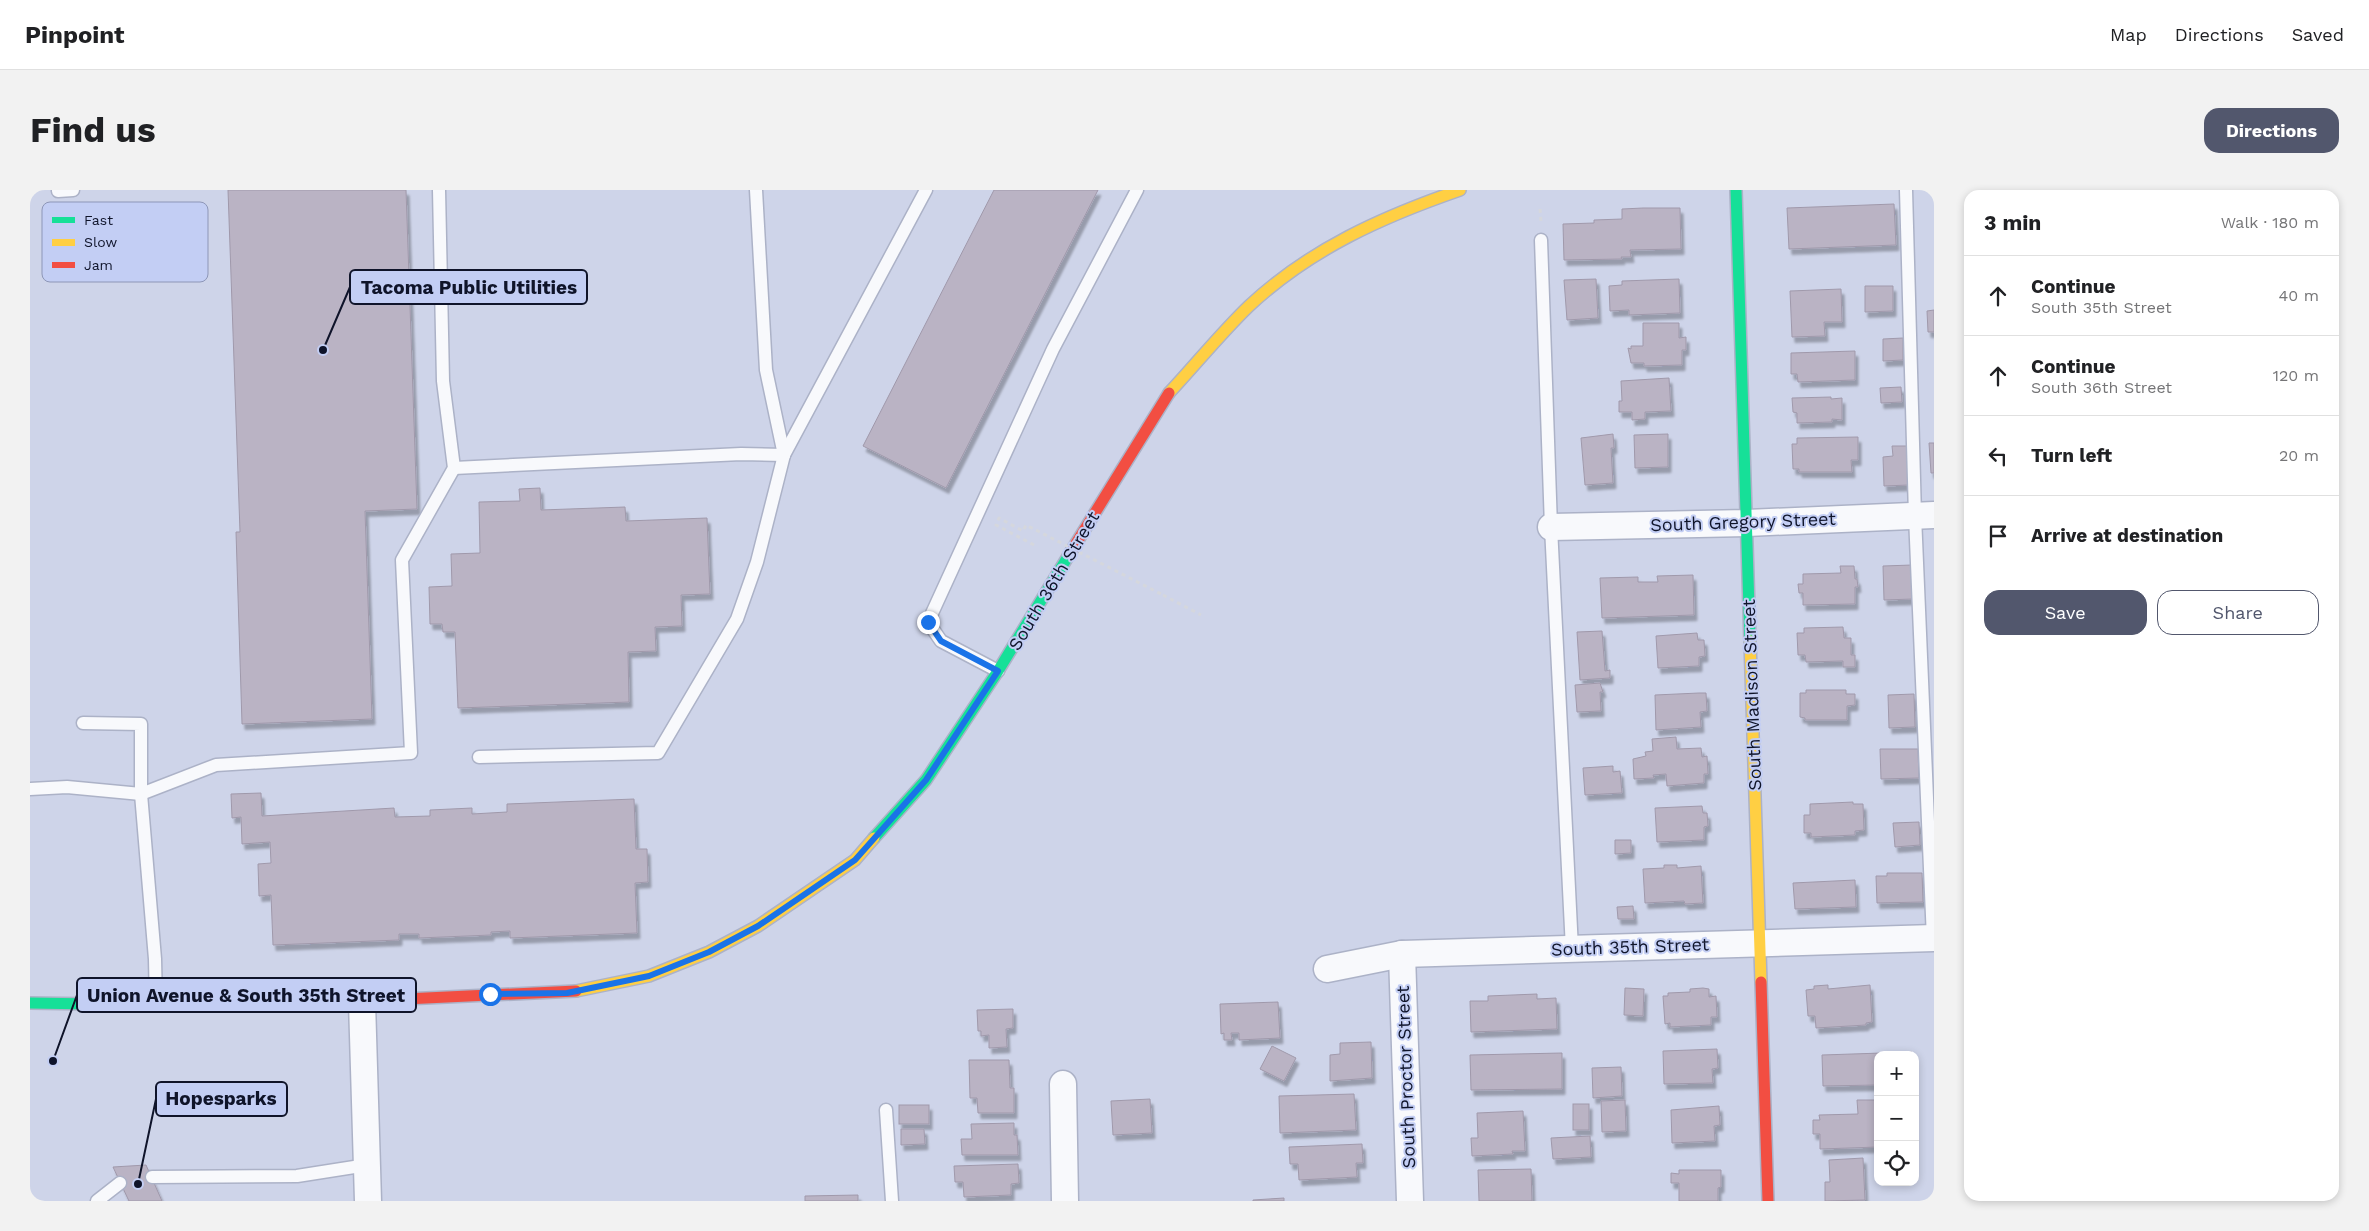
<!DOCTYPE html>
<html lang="en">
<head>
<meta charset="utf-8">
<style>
	:root { --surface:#fff; --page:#f2f2f2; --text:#202124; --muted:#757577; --line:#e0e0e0; --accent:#52576d }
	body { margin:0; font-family:"Work Sans",sans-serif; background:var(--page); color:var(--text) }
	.controls { position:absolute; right:15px; bottom:15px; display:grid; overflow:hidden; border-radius:10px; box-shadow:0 2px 8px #0003 }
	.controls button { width:45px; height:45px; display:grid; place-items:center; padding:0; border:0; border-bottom:1px solid var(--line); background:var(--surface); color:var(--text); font:25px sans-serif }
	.stop { position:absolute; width:15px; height:15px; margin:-11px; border:4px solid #1a73e8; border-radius:50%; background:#fff }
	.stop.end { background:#1a73e8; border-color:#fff; box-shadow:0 1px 5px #0008 }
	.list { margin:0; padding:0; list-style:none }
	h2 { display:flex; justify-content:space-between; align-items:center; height:65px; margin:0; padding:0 20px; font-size:21px }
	h2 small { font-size:16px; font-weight:400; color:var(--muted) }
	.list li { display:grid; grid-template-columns:32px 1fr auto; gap:15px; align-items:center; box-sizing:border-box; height:80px; padding:0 20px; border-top:1px solid var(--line) }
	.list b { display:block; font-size:19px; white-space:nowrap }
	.list p { margin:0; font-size:16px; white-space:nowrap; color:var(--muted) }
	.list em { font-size:16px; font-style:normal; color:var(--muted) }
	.actions { display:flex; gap:10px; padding:15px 20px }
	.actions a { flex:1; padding:11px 0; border:1px solid var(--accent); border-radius:15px; text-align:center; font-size:18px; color:var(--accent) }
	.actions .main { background:var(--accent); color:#fff }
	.icon { flex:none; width:28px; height:28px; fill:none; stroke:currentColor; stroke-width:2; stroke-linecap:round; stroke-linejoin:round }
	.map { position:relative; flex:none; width:1904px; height:1011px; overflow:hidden; border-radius:15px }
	header { display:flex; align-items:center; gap:30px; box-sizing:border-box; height:70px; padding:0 25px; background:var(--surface); border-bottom:1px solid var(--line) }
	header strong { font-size:24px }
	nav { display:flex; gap:28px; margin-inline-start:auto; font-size:18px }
	.intro { display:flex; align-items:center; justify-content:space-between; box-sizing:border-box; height:120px; padding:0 30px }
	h1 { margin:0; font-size:35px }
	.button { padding:12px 22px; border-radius:15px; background:var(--accent); color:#fff; font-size:18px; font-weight:700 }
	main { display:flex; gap:30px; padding:0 30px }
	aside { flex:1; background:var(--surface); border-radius:15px; box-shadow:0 2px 8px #0003 }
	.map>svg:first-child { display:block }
</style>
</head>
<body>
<header>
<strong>Pinpoint</strong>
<nav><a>Map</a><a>Directions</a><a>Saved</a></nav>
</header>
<div class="intro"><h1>Find us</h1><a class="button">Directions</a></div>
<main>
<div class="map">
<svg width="1904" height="1011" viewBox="0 0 1904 1011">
	<defs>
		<filter id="shadow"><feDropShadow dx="3" dy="5.5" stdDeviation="1" flood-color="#0004"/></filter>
	</defs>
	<rect width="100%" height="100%" fill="#ced4e9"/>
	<g fill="#bab3c4" stroke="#a099ab" filter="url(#shadow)">
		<polygon points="198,0 376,0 387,319 335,321 342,529 212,534 206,342 210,342"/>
		<polygon points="964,0 1068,0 916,298 833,256"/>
		<polygon points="1864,14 1866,55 1759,59 1757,18"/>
		<polygon points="1613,18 1650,18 1651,59 1600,60 1601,67 1591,67 1592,69 1534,70 1533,34 1564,33 1564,30 1592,29 1592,19"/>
		<polygon points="1566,89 1568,128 1537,130 1534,90"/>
		<polygon points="1649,89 1650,123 1599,125 1599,120 1580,121 1579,96 1592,95 1592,91"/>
		<polygon points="1835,96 1863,96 1863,121 1835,122"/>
		<polygon points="1811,99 1812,132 1794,132 1795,146 1762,147 1760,101"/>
		<polygon points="1904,120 1904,142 1898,142 1897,121"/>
		<polygon points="1613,133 1649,133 1649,148 1656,147 1656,160 1652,160 1652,175 1614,176 1614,173 1601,173 1598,158 1601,159 1601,156 1613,156"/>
		<polygon points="1873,148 1873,170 1853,171 1853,149"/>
		<polygon points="1825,161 1825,190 1768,192 1767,184 1761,184 1761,163"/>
		<polygon points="1639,188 1641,221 1615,222 1615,229 1602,230 1602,222 1589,222 1589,211 1592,211 1591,191"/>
		<polygon points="1871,197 1872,212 1851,213 1850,198"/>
		<polygon points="1801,207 1801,209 1812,208 1812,230 1802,229 1802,232 1767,233 1767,223 1763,222 1762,208"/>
		<polygon points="1583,244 1584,258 1581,258 1583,293 1555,295 1551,248"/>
		<polygon points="1638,244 1638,277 1605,278 1604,245"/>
		<polygon points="1828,247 1828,270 1821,270 1822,282 1769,282 1769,279 1763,279 1762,254 1767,254 1767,248"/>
		<polygon points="1899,253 1904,253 1904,283 1901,283"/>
		<polygon points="1862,256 1877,256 1879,295 1854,296 1853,267 1863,266"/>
		<polygon points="510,298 511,320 595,317 596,331 677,328 680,404 651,405 652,436 625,437 626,461 598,462 599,512 428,518 425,442 413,442 412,434 400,434 399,397 422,396 421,364 450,363 449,312 490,311 489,299"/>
		<polygon points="1882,375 1883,409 1854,410 1853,376"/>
		<polygon points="1810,376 1824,376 1825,389 1827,389 1828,397 1825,397 1825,414 1773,415 1773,403 1769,403 1768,394 1773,394 1773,384 1811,383"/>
		<polygon points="1663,385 1664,425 1572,428 1570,388 1608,387 1608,392 1628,392 1627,386"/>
		<polygon points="1813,437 1814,448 1821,448 1821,465 1825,465 1825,477 1813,477 1813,471 1776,472 1775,465 1768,465 1767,443 1774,443 1774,438"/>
		<polygon points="1572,441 1575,481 1580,480 1580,488 1550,490 1547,442"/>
		<polygon points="1667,443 1668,450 1674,450 1675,466 1669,467 1669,476 1628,478 1626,446"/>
		<polygon points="1570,493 1573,502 1570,502 1571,521 1547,522 1545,495"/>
		<polygon points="1776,500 1816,500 1816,504 1825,504 1825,515 1817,516 1817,530 1775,530 1775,528 1770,527 1770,503 1776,503"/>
		<polygon points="1669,503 1676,503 1677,521 1670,522 1671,537 1626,540 1625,505"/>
		<polygon points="1884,504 1885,537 1859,538 1858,505"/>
		<polygon points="1646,547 1647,559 1671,558 1672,567 1677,566 1678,584 1674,584 1674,593 1637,596 1636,584 1623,585 1624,588 1604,589 1603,569 1616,566 1615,562 1623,561 1622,549"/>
		<polygon points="1850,559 1888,559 1889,588 1851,589"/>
		<polygon points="1583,576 1583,582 1590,581 1592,603 1555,605 1553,578"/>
		<polygon points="231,603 232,626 364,618 365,627 400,626 400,620 442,618 442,624 477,622 477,614 604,609 606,659 617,659 618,692 605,693 607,743 480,748 480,741 461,742 461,745 389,748 389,744 369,744 369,750 243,755 241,705 229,706 228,674 241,673 240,652 212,654 211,627 202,628 201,604"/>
		<polygon points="1823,612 1823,614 1833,614 1834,640 1825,641 1825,645 1781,647 1781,643 1774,643 1774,625 1780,625 1780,614"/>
		<polygon points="1672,616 1673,623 1677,623 1678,636 1674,637 1674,650 1627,652 1625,618"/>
		<polygon points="1889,632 1890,655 1865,657 1863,633"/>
		<polygon points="1585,650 1601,650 1601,663 1585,664"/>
		<polygon points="1634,675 1647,675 1647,678 1671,676 1673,713 1655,714 1654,711 1615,713 1613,679 1634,678"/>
		<polygon points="1857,683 1892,683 1893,712 1847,713 1846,686 1857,686"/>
		<polygon points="1825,690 1826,717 1765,719 1763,693"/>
		<polygon points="1603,716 1604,729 1588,729 1587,717"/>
		<polygon points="1798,795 1798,799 1840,795 1842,832 1836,833 1836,835 1786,838 1785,826 1778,826 1776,800 1784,799 1784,796"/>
		<polygon points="1595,798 1614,799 1613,826 1594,825"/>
		<polygon points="1673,798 1679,799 1679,807 1686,806 1687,827 1681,827 1681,835 1640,837 1640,833 1635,834 1633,806 1638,806 1638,803 1660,802 1660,799"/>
		<polygon points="1507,804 1507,809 1526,808 1527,839 1441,842 1440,811 1458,811 1458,806"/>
		<polygon points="1248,812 1250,848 1209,850 1209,843 1201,843 1202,850 1194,850 1194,843 1191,844 1190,814"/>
		<polygon points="983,819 983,838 976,839 977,857 959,858 959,845 951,846 951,841 948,841 947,820"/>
		<polygon points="1341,852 1342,888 1300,891 1300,865 1310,864 1310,853"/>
		<polygon points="1242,856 1266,868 1254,891 1230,879"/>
		<polygon points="1687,859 1688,878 1682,879 1683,893 1634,894 1633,861"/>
		<polygon points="1882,862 1883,865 1848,865 1848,895 1793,896 1792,865"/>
		<polygon points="1532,863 1532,899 1441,900 1440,865"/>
		<polygon points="939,870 979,870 980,898 984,898 984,923 948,923 947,908 940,908"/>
		<polygon points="1591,877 1592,906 1563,908 1562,878"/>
		<polygon points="1324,904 1326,940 1250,943 1249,906"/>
		<polygon points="1120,909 1122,943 1083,945 1081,911"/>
		<polygon points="1595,910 1596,941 1572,942 1571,911"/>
		<polygon points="1827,910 1848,910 1848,957 1790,959 1790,944 1783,944 1783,930 1790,930 1789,925 1828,924"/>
		<rect x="1543" y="914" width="16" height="26"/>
		<rect x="869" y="915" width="30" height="19"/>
		<polygon points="1689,916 1690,935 1684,936 1685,951 1642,953 1641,920"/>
		<polygon points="1493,921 1495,961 1482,961 1483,964 1442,966 1441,948 1448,948 1447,923"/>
		<polygon points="984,933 984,945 987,945 988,965 932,965 931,949 942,949 941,934"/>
		<polygon points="871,939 894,939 895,954 871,955"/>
		<polygon points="1560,946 1561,967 1523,969 1521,948"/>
		<polygon points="1332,954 1333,973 1326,973 1327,987 1269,990 1268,974 1260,974 1259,957"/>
		<polygon points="1833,968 1835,1010 1795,1011 1795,992 1800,992 1799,970"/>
		<polygon points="988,974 989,993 981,994 981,1005 934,1007 933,992 925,992 924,976"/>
		<polygon points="116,975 132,1011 99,1011 83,977"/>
		<polygon points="1501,979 1502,1011 1449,1011 1448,980"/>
		<polygon points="1649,980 1691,980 1691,997 1688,998 1688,1011 1649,1011 1649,993 1641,993 1641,983 1649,984"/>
		<polygon points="828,1005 828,1011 775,1011 775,1006"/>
		<polygon points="1254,1008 1254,1011 1223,1011 1223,1010"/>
	</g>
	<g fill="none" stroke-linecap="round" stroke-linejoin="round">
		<defs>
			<g id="lane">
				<polyline points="726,0 736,180 754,265"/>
				<polyline points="1876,0 1885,326 1903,749"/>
				<polyline points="28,1 43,0"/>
				<polyline points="1511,50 1521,337 1542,759"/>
				<polyline points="424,278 711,264 754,265"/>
				<polyline points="968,481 911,451 898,432 1023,159 1107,0"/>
				<polyline points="53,533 111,534 111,604 125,769 126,815"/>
				<polyline points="449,567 628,563 707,429 727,372 754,265 896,0"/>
				<polyline points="0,599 37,597 111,604 186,575 381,563 372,370 424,278 413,191 409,0"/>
				<polyline points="856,920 862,1011"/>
				<polyline points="122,987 267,986 337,975"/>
				<polyline points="67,1011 90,993"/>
			</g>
			<g id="street">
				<polyline points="1521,337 1717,333 1904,325"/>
				<polyline points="1372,764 1380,1011"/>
				<polyline points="1297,779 1372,764 1904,748"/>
				<polyline points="332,812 338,1011"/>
				<polyline points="1033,894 1035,1011"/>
			</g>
			<g id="fast">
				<polyline points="1706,0 1720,451"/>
				<polyline points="844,648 896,590 968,481 1042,360"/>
				<polyline points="0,813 126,815 291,813"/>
			</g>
			<g id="slow">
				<path d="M 1139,203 C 1166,174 1191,143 1219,116 C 1280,59 1352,27 1430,0"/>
				<polyline points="1720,451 1731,792"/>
				<polyline points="546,801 619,786 679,762 728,736 825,670 844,648"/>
			</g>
			<g id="jam">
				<polyline points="1042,360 1139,203"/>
				<polyline points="1731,792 1738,1011"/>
				<polyline points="291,813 546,801"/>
			</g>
		</defs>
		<use href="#lane" stroke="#acb2c7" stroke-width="15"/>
		<use href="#street" stroke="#acb2c7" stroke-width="29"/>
		<use href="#fast" stroke="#acb2c7" stroke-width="14"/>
		<use href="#slow" stroke="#acb2c7" stroke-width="14"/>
		<use href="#jam" stroke="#acb2c7" stroke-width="14"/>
		<g stroke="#d5d7dd" stroke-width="3" stroke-dasharray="4 4" stroke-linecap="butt">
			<polyline points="1510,19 1511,32"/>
			<polyline points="1133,405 1171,425"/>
		</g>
		<use href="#lane" stroke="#f8f9fc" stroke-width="12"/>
		<use href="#street" stroke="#f8f9fc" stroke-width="26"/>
		<use href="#fast" stroke="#16e098" stroke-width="11"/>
		<use href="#slow" stroke="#ffcf43" stroke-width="11"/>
		<use href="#jam" stroke="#f24e42" stroke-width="11"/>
		<polyline stroke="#d5d7dd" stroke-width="3" stroke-dasharray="4 4" stroke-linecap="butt" points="1004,355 966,335 969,328 993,341 996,335 1133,405"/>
	</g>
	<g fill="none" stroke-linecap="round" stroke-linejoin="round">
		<polyline stroke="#1a73e8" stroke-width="6" points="460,804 537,803 619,786 679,762 728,736 825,670 896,590 968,481 911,451 898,432"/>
	</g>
	<g text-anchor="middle" stroke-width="4" stroke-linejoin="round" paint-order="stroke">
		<g font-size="18" fill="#0f142a" stroke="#c3cef4">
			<text transform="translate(1713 332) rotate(-2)" y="6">South Gregory Street</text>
			<text transform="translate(1024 391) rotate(-59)" y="6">South 36th Street</text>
			<text transform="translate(1722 505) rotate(-92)" y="6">South Madison Street</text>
			<text transform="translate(1600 757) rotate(-2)" y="6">South 35th Street</text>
			<text transform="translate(1376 887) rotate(-92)" y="6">South Proctor Street</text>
		</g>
	</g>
	<rect x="12" y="12" width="166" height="80" rx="8" fill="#c3cef4" stroke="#8d96b7" stroke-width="1"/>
	<rect x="22" y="27" width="23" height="6" fill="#16e098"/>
	<rect x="22" y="49" width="23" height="7" fill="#ffcf43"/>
	<rect x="22" y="72" width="23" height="6" fill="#f24e42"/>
	<g font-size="14" fill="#0f142a">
		<text x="54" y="35">Fast</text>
		<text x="54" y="57">Slow</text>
		<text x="54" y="80">Jam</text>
	</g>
	<path fill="none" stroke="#0f142a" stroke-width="2" d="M293 160L320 97M23 871L47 805M108 994L126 909"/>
	<g fill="#0f142a" stroke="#c3cef4" stroke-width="2">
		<circle cx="293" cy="160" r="5"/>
		<circle cx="23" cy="871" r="5"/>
		<circle cx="108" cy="994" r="5"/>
	</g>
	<g fill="#c3cef4" stroke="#0f142a" stroke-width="2">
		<rect x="320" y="80" width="237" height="34" rx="5"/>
		<rect x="47" y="788" width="339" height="34" rx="5"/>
		<rect x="126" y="892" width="131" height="34" rx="5"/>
	</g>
	<g font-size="19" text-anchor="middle" font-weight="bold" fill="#0f142a">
		<text x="439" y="104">Tacoma Public Utilities</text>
		<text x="216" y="812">Union Avenue &amp; South 35th Street</text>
		<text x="191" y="915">Hopesparks</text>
	</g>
</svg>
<div class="controls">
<button>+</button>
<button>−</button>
<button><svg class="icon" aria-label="locate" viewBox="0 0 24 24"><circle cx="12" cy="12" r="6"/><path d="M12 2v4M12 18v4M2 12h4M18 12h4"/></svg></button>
</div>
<div class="stop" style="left:460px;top:804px"></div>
<div class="stop end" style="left:898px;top:432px"></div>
</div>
<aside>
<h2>3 min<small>Walk · 180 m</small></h2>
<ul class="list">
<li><svg class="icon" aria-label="ahead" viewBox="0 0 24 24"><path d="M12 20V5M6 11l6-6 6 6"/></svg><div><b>Continue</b><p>South 35th Street</p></div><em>40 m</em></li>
<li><svg class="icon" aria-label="ahead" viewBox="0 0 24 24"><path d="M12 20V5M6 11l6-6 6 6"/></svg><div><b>Continue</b><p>South 36th Street</p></div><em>120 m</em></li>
<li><svg class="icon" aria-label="left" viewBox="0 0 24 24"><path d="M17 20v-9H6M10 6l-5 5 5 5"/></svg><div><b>Turn left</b></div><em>20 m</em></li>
<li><svg class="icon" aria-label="arrive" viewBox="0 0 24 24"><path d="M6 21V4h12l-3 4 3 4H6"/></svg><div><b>Arrive at destination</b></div></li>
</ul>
<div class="actions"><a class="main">Save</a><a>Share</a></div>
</aside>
</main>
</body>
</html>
